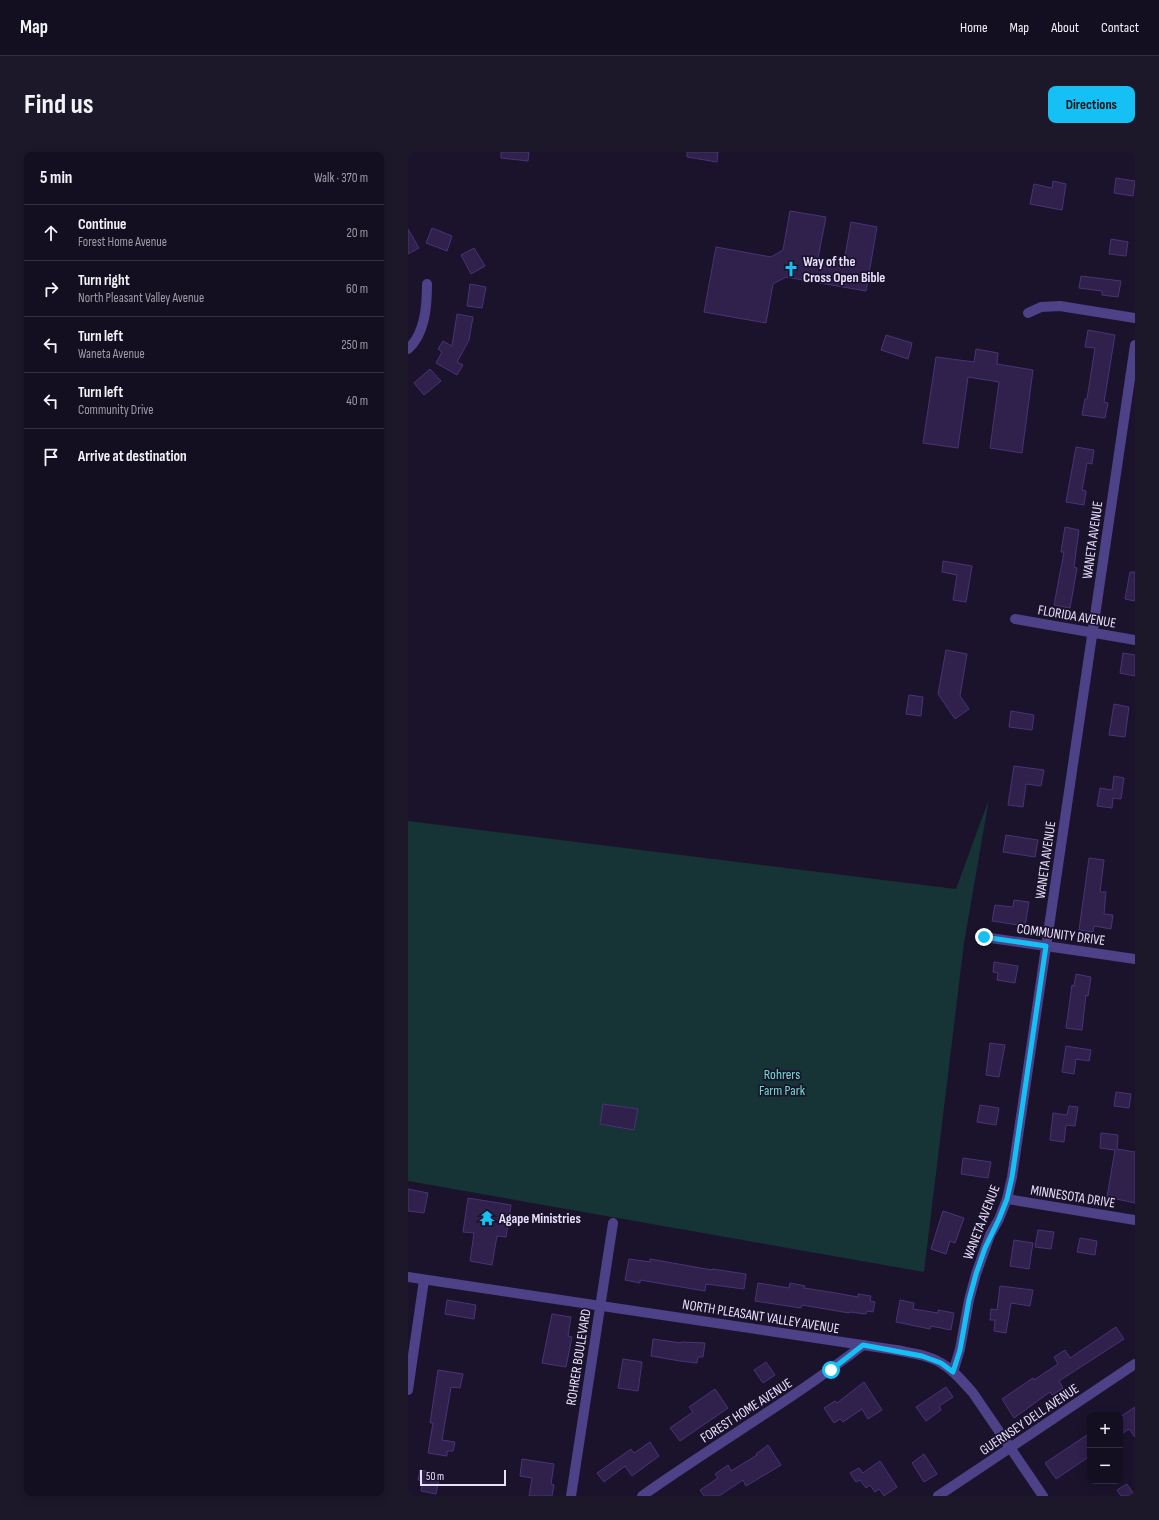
<!DOCTYPE html>
<html lang="en">
<head>
<meta charset="utf-8">
<style>
	:root { --surface:#140e21; --page:#1d172a; --text:#f1f3f6; --muted:#9d9ca5; --line:#332e3f; --accent:#15c1f4 }
	body { margin:0; font-family:"Sofia Sans Condensed",sans-serif; background:var(--page); color:var(--text) }
	.controls { position:absolute; right:12px; bottom:12px; display:grid; overflow:hidden; border-radius:8px; box-shadow:0 2px 10px #0003 }
	.controls button { width:36px; height:36px; display:grid; place-items:center; padding:0; border:0; border-bottom:1px solid var(--line); background:var(--surface); color:var(--text); font:20px sans-serif }
	.scale { position:absolute; left:12px; bottom:10px; width:86px; box-sizing:border-box; padding-left:4px; border:2px solid #e7e0fd; border-top:0; font-size:11px; line-height:14px; white-space:nowrap; color:#e7e0fd; -webkit-text-stroke:3px #1b132c; paint-order:stroke }
	.stop { position:absolute; width:12px; height:12px; margin:-9px; border:3px solid #15c1f4; border-radius:50%; background:#fff }
	.stop.end { background:#15c1f4; border-color:#fff; box-shadow:0 1px 4px #0008 }
	.list { margin:0; padding:0; list-style:none }
	h2 { display:flex; justify-content:space-between; align-items:center; height:52px; margin:0; padding:0 16px; font-size:17px }
	h2 small { font-size:13px; font-weight:400; color:var(--muted) }
	.list li { display:grid; grid-template-columns:26px 1fr auto; gap:12px; align-items:center; box-sizing:border-box; height:56px; padding:0 16px; border-top:1px solid var(--line) }
	.list b { display:block; font-size:15px; white-space:nowrap }
	.list p { margin:0; font-size:13px; white-space:nowrap; color:var(--muted) }
	.list em { font-size:13px; font-style:normal; color:var(--muted) }
	.icon { flex:none; width:22px; height:22px; fill:none; stroke:currentColor; stroke-width:2; stroke-linecap:round; stroke-linejoin:round }
	.map { position:relative; flex:none; width:727px; height:1344px; overflow:hidden; border-radius:8px }
	header { display:flex; align-items:center; gap:24px; box-sizing:border-box; height:56px; padding:0 20px; background:var(--surface); border-bottom:1px solid var(--line) }
	header strong { font-size:19px }
	nav { display:flex; gap:22px; margin-inline-start:auto; font-size:14px }
	.intro { display:flex; align-items:center; justify-content:space-between; box-sizing:border-box; height:96px; padding:0 24px }
	h1 { margin:0; font-size:28px }
	.button { padding:10px 18px; border-radius:8px; background:var(--accent); color:#111; font-size:14px; font-weight:700 }
	main { display:flex; gap:24px; padding:0 24px }
	aside { flex:1; background:var(--surface); border-radius:8px; box-shadow:0 2px 10px #0003 }
	.map>svg:first-child { display:block }
</style>
</head>
<body>
<header>
<strong>Map</strong>
<nav><a>Home</a><a>Map</a><a>About</a><a>Contact</a></nav>
</header>
<div class="intro"><h1>Find us</h1><a class="button">Directions</a></div>
<main>
<aside>
<h2>5 min<small>Walk · 370 m</small></h2>
<ul class="list">
<li><svg class="icon" aria-label="ahead" viewBox="0 0 24 24"><path d="M12 20V5M6 11l6-6 6 6"/></svg><div><b>Continue</b><p>Forest Home Avenue</p></div><em>20 m</em></li>
<li><svg class="icon" aria-label="right" viewBox="0 0 24 24"><path d="M7 20v-9h11M14 6l5 5-5 5"/></svg><div><b>Turn right</b><p>North Pleasant Valley Avenue</p></div><em>60 m</em></li>
<li><svg class="icon" aria-label="left" viewBox="0 0 24 24"><path d="M17 20v-9H6M10 6l-5 5 5 5"/></svg><div><b>Turn left</b><p>Waneta Avenue</p></div><em>250 m</em></li>
<li><svg class="icon" aria-label="left" viewBox="0 0 24 24"><path d="M17 20v-9H6M10 6l-5 5 5 5"/></svg><div><b>Turn left</b><p>Community Drive</p></div><em>40 m</em></li>
<li><svg class="icon" aria-label="arrive" viewBox="0 0 24 24"><path d="M6 21V4h12l-3 4 3 4H6"/></svg><div><b>Arrive at destination</b></div></li>
</ul>
</aside>
<div class="map">
<svg width="727" height="1344" viewBox="0 0 727 1344">
	<rect width="100%" height="100%" fill="#1b132c"/>
	<polygon fill="#163336" points="581,647 556,791 516,1120 0,1029 0,669 548,737"/>
	<g fill="#2f204c" stroke="#493377">
		<polygon points="93,0 121,0 120,9 93,6"/>
		<polygon points="279,0 310,0 309,10 279,5"/>
		<polygon points="708,26 727,29 725,44 706,41"/>
		<polygon points="645,29 658,32 654,58 622,52 626,32 644,36"/>
		<polygon points="382,59 418,65 410,106 436,110 443,70 469,75 458,139 378,125 365,132 358,171 296,160 308,95 363,105 375,98"/>
		<polygon points="24,76 44,84 39,99 18,91"/>
		<polygon points="0,77 11,96 0,102"/>
		<polygon points="703,87 720,90 718,104 701,102"/>
		<polygon points="66,96 77,114 63,122 53,103"/>
		<polygon points="673,124 713,129 710,145 694,143 694,139 671,136"/>
		<polygon points="62,132 78,135 74,156 59,154"/>
		<polygon points="49,162 65,165 61,188 49,210 55,213 49,223 28,211 34,200 30,197 35,189 44,194"/>
		<polygon points="680,178 707,183 696,250 700,251 697,266 674,263 677,247 679,247 687,196 677,195"/>
		<polygon points="478,183 504,191 500,207 473,198"/>
		<polygon points="568,197 590,201 589,212 625,218 614,301 582,296 591,230 560,225 550,296 515,291 528,205 566,210"/>
		<polygon points="22,217 33,229 16,243 6,231"/>
		<polygon points="668,295 686,298 684,312 679,311 674,338 678,339 676,353 658,350"/>
		<polygon points="657,375 671,378 666,415 669,416 662,456 646,453 656,400 653,400"/>
		<polygon points="535,409 564,414 558,450 545,448 549,423 534,420"/>
		<polygon points="722,420 727,420 727,449 717,447"/>
		<polygon points="538,498 559,502 552,544 561,557 547,567 530,542"/>
		<polygon points="715,501 727,503 727,524 712,521"/>
		<polygon points="501,543 515,545 513,564 498,562"/>
		<polygon points="706,552 721,555 717,585 701,583"/>
		<polygon points="603,559 626,563 624,578 601,575"/>
		<polygon points="606,614 636,618 633,634 618,632 615,655 600,653"/>
		<polygon points="706,624 716,626 713,647 705,646 704,656 689,654 692,636 704,638"/>
		<polygon points="598,683 630,688 627,705 595,700"/>
		<polygon points="681,706 696,708 692,740 698,740 696,762 705,763 703,777 686,774 685,780 671,778"/>
		<polygon points="606,748 621,750 617,774 584,769 587,753 605,755"/>
		<polygon points="586,810 610,814 607,831 589,828 590,821 585,820"/>
		<polygon points="668,822 683,825 680,844 678,843 674,878 658,876 664,833 666,834"/>
		<polygon points="582,891 597,893 591,925 578,923"/>
		<polygon points="658,894 683,898 681,909 668,907 666,922 654,920"/>
		<polygon points="708,940 723,942 721,956 706,954"/>
		<polygon points="195,952 230,957 226,978 192,972"/>
		<polygon points="572,953 591,956 588,973 569,970"/>
		<polygon points="661,954 670,955 667,974 658,973 656,990 642,988 645,961 659,963"/>
		<polygon points="693,981 710,983 709,997 727,1000 727,1051 699,1045 707,998 692,996"/>
		<polygon points="555,1006 583,1010 580,1026 553,1022"/>
		<polygon points="0,1037 20,1041 16,1061 0,1059"/>
		<polygon points="60,1046 103,1053 98,1085 89,1084 84,1113 62,1109 66,1081 55,1080"/>
		<polygon points="535,1059 556,1066 547,1091 542,1089 538,1102 523,1097"/>
		<polygon points="630,1078 646,1080 643,1097 627,1095"/>
		<polygon points="672,1086 689,1089 687,1103 669,1100"/>
		<polygon points="606,1088 625,1091 621,1117 602,1114"/>
		<polygon points="221,1107 242,1110 242,1107 304,1118 304,1117 338,1122 336,1137 298,1132 297,1139 232,1128 232,1131 217,1128"/>
		<polygon points="350,1131 381,1136 382,1131 397,1134 396,1136 428,1141 450,1145 450,1142 463,1144 462,1149 467,1150 465,1160 459,1159 458,1162 442,1160 441,1161 394,1153 393,1156 347,1149"/>
		<polygon points="592,1134 625,1138 622,1154 603,1151 598,1181 586,1179 587,1168 582,1168 583,1157 589,1158"/>
		<polygon points="39,1148 68,1153 66,1167 37,1162"/>
		<polygon points="492,1148 506,1151 505,1157 530,1161 530,1158 546,1161 543,1178 523,1174 522,1177 488,1170"/>
		<polygon points="144,1162 163,1165 160,1184 164,1185 158,1215 134,1211"/>
		<polygon points="708,1175 716,1187 651,1229 655,1236 644,1243 642,1240 606,1266 594,1247 625,1226 626,1228 650,1212 646,1205 657,1198 662,1206"/>
		<polygon points="245,1187 273,1191 273,1190 297,1191 295,1205 290,1205 289,1211 272,1209 243,1204"/>
		<polygon points="215,1207 234,1210 230,1239 210,1236"/>
		<polygon points="358,1210 367,1223 355,1231 346,1218"/>
		<polygon points="30,1218 55,1222 52,1236 43,1235 34,1288 47,1290 45,1299 39,1299 39,1304 20,1301 25,1271 22,1271"/>
		<polygon points="456,1230 474,1258 460,1267 454,1257 435,1270 432,1267 426,1271 416,1256 427,1249 429,1251"/>
		<polygon points="538,1235 545,1245 531,1254 533,1258 518,1269 508,1255"/>
		<polygon points="307,1237 320,1256 272,1289 262,1276 285,1260 281,1255"/>
		<polygon points="727,1255 727,1285 721,1277 712,1283 712,1265"/>
		<polygon points="682,1281 682,1304 648,1327 637,1311"/>
		<polygon points="242,1290 251,1304 224,1324 217,1314 196,1330 189,1321 223,1297 226,1301"/>
		<polygon points="360,1293 373,1313 338,1334 335,1328 311,1344 296,1344 292,1338 310,1326 307,1322 320,1313 323,1319 349,1303 348,1302"/>
		<polygon points="516,1302 529,1322 516,1330 504,1311"/>
		<polygon points="114,1307 146,1312 143,1332 146,1333 144,1344 121,1344 124,1326 112,1324"/>
		<polygon points="472,1309 489,1335 476,1344 471,1337 467,1340 462,1333 458,1336 452,1328 448,1330 442,1321 451,1316 455,1321"/>
		<polygon points="12,1318 32,1322 28,1342 13,1339 15,1329 10,1328"/>
		<polygon points="719,1332 727,1344 713,1344 709,1338"/>
	</g>
	<g fill="none" stroke-linecap="round" stroke-linejoin="round">
		<g stroke="#4d4188" stroke-width="10">
			<polyline points="620,161 633,155 652,154 727,166"/>
			<path d="M 0,197 C 17,182 19,154 19,132"/>
			<polyline points="607,467 727,488"/>
			<polyline points="576,785 727,807"/>
			<polyline points="599,1047 727,1068"/>
			<polyline points="545,1220 552,1197 561,1148 568,1122 582,1083 591,1067 599,1047 604,1025 727,193"/>
			<polyline points="0,1238 16,1128"/>
			<polyline points="163,1344 205,1071"/>
			<path d="M 234,1344 C 307,1292 384,1248 455,1193"/>
			<polyline points="530,1344 727,1212"/>
		</g>
		<path stroke="#4d4188" stroke-width="10" d="M 0,1125 L 488,1198 C 503,1201 520,1203 533,1211 C 546,1218 555,1230 565,1241 L 635,1344"/>
	</g>
	<g fill="none" stroke-linecap="round" stroke-linejoin="round">
		<polyline stroke="#15c1f4" stroke-width="5" points="423,1218 455,1193 514,1204 533,1211 545,1220 552,1198 561,1148 568,1122 577,1096 591,1067 599,1047 604,1025 638,794 576,785"/>
	</g>
	<defs>
		<symbol id="church-bare" viewBox="-9 -9 18 18"><path d="M-1.2-6h2.4v3.5h3.3v2.4h-3.3V6h-2.4V-.1h-3.3v-2.4h3.3Z" fill="#15c1f4" stroke="#1b132c" stroke-width="2.5" paint-order="stroke"/></symbol>
		<symbol id="temple-bare" viewBox="-9 -9 18 18"><path d="M0-6L5-2H3V0L6.5 2.5H4V6H1.5V3h-3V6H-4V2.5H-6.5L-3 0V-2H-5Z" fill="#15c1f4" stroke="#1b132c" stroke-width="2.5" paint-order="stroke"/></symbol>
	</defs>
	<g fill-rule="evenodd">
		<use href="#church-bare" x="372" y="106" width="22" height="22"/>
		<use href="#temple-bare" x="68" y="1055" width="22" height="22"/>
	</g>
	<g text-anchor="middle" stroke-width="3.5" stroke-linejoin="round" paint-order="stroke">
		<g font-size="14" font-weight="bold" fill="#e7e0fd" stroke="#1b132c" text-anchor="start">
			<text x="395" y="114">Way of the<tspan x="395" dy="16">Cross Open Bible</tspan></text>
			<text x="91" y="1071">Agape Ministries</text>
		</g>
		<g font-size="14" fill="#e7e0fd" stroke="#1b132c">
			<text transform="translate(684 388) rotate(-82)" y="5">WANETA AVENUE</text>
			<text transform="translate(669 464) rotate(10)" y="5">FLORIDA AVENUE</text>
			<text transform="translate(637 708) rotate(-82)" y="5">WANETA AVENUE</text>
			<text transform="translate(653 782) rotate(8)" y="5">COMMUNITY DRIVE</text>
			<text transform="translate(665 1044) rotate(9)" y="5">MINNESOTA DRIVE</text>
			<text transform="translate(573 1070) rotate(-69)" y="5">WANETA AVENUE</text>
			<text transform="translate(353 1164) rotate(9)" y="5">NORTH PLEASANT VALLEY AVENUE</text>
			<text transform="translate(170 1205) rotate(-81)" y="5">ROHRER BOULEVARD</text>
			<text transform="translate(338 1258) rotate(-33)" y="5">FOREST HOME AVENUE</text>
			<text transform="translate(621 1267) rotate(-34)" y="5">GUERNSEY DELL AVENUE</text>
		</g>
		<g font-size="14" fill="#6ddccf" stroke="#1b132c">
			<text x="374" y="927">Rohrers<tspan x="374" dy="16">Farm Park</tspan></text>
		</g>
	</g>
</svg>
<div class="controls">
<button>+</button>
<button>−</button>
</div>
<div class="scale">50 m</div>
<div class="stop" style="left:423px;top:1218px"></div>
<div class="stop end" style="left:576px;top:785px"></div>
</div>
</main>
</body>
</html>
